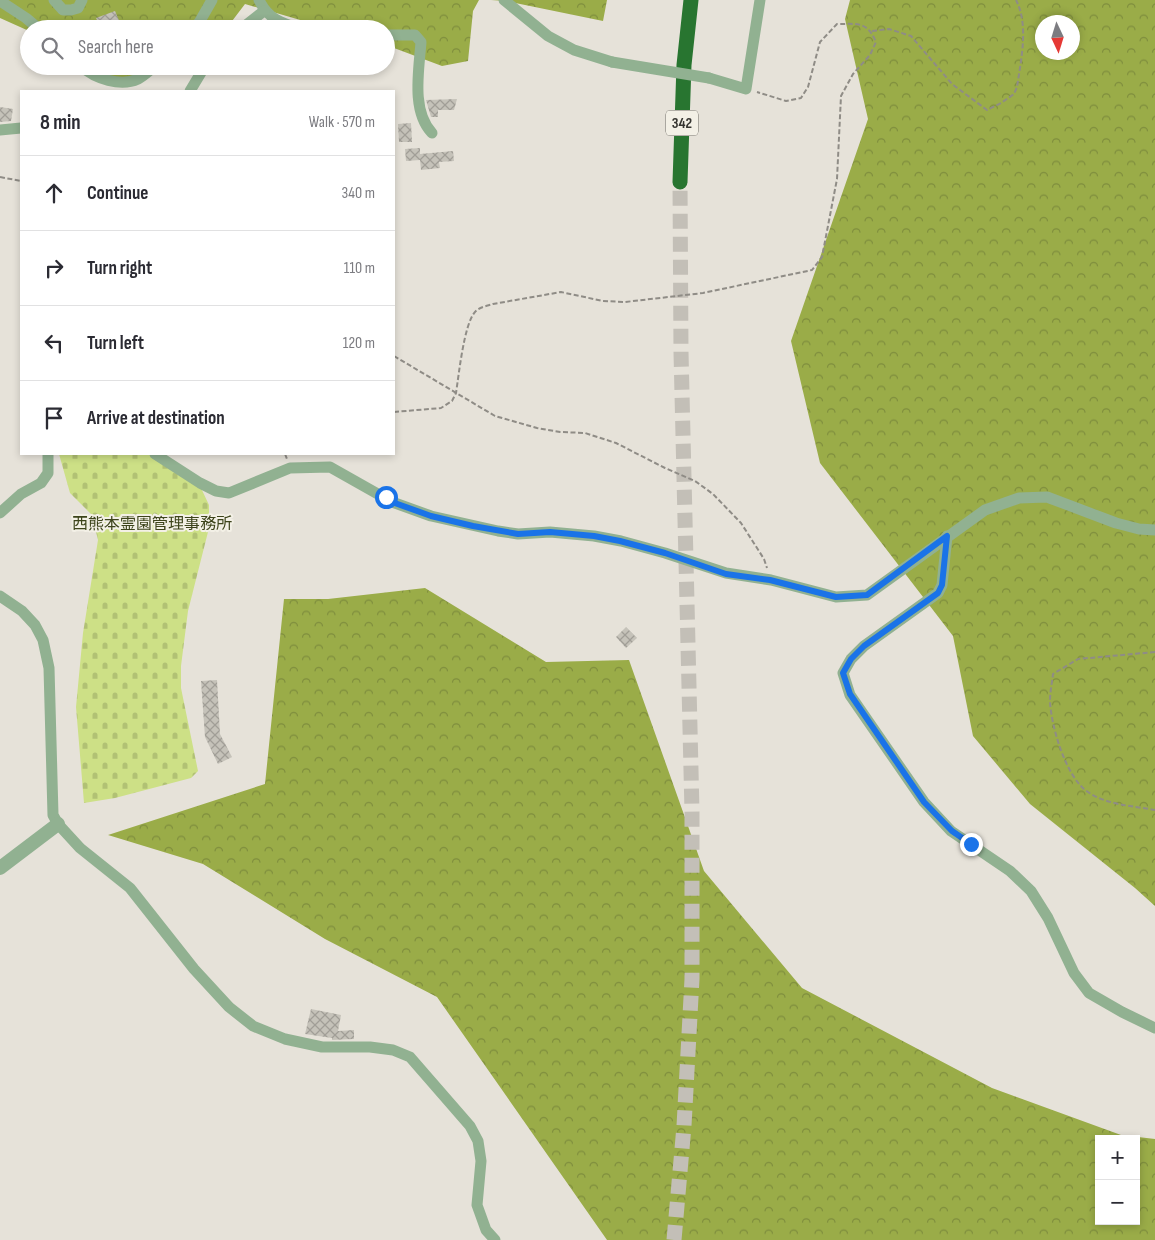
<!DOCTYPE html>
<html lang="en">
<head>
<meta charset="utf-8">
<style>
	:root { --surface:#fff; --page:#f7f7f7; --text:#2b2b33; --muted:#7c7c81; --line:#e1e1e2 }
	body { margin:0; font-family:"Sofia Sans Condensed","Noto Sans JP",sans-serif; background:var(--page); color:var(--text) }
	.controls { position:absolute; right:15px; bottom:15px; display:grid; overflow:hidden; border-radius:0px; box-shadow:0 2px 8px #0003 }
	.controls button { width:45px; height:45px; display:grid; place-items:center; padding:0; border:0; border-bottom:1px solid var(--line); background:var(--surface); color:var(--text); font:25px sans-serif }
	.compass { position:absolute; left:1035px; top:15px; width:45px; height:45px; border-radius:50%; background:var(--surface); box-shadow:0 2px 8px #0003; rotate:176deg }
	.stop { position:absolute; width:15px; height:15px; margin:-11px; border:4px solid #1a73e8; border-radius:50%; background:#fff }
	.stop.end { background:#1a73e8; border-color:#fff; box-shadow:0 1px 5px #0008 }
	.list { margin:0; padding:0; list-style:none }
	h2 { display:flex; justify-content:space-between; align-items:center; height:65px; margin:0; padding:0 20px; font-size:21px }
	h2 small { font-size:16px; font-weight:400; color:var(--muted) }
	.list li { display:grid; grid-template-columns:32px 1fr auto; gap:15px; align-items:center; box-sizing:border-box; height:75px; padding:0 20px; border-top:1px solid var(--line) }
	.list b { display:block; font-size:19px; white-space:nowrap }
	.list em { font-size:16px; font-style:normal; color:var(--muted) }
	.icon { flex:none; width:28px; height:28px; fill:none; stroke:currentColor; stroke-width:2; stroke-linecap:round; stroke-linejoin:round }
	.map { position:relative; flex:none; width:1155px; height:1240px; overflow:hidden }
	.search { position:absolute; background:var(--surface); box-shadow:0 2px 8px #0003; left:20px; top:20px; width:375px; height:55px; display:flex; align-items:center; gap:12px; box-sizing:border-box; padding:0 18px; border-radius:28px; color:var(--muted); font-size:19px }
	.panel { position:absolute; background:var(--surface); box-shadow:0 2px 8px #0003; left:20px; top:90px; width:375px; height:365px; border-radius:0px }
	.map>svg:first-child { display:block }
</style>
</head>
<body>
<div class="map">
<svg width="1155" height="1240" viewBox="0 0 1155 1240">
	<defs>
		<pattern id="forest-crowns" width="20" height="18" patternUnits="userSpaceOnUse" patternTransform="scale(1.25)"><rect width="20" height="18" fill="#9aac48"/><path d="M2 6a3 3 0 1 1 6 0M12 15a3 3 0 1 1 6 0" fill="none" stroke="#7e8d3d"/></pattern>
		<pattern id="cemetery-stones" width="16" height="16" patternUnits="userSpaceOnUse" patternTransform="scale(1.25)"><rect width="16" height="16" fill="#cde086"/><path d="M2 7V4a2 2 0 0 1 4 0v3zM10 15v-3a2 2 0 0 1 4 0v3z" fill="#b1c174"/></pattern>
		<pattern id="building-cross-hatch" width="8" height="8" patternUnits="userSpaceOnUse" patternTransform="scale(1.25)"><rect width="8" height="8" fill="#c5c2b9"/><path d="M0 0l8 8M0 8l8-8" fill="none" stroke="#a19e97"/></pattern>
	</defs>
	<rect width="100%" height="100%" fill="#e6e2d9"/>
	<g fill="url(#forest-crowns)" fill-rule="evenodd">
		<polygon points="0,0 479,0 473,11 468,61 442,66 386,45 386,29 331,29 245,4 226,29 29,29 29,31 0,18"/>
		<polygon points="491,0 607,0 603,21 506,1"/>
		<path d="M 850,0 L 1155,0 L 1155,906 L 1135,888 L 1030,804 L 973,736 L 953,636 L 820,463 L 791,341 L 868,119 L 845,19 ZM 1042,22 L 1072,22 L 1072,52 L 1042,52 Z"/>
		<polygon points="75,66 167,66 133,86 90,76"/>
		<path d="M 425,588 L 546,662 L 629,660 L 704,871 L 802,988 L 992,1088 L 1121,1135 L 1155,1139 L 1155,1240 L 607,1240 L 437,997 L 325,939 L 203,864 L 108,835 L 265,784 L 284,599 L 328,599 ZM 1099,1139 L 1136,1139 L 1136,1221 L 1099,1221 Z"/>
	</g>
	<polygon fill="url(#cemetery-stones)" points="59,454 149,454 201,488 209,505 209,528 188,611 181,666 181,688 198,771 191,778 115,798 84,803 76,707 83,633 98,540 92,515 70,493"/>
	<g fill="url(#building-cross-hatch)">
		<polygon points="115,11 121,25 112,29 101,29 96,18"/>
		<polygon points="457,99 454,110 438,110 438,117 431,117 426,100"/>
		<polygon points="0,107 13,109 11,121 0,122"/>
		<polygon points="411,123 412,142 399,142 398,124"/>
		<polygon points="420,148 420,154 453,151 454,161 439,162 440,168 421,170 420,160 406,161 405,149"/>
		<polygon points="626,627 637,638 626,648 616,637"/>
		<polygon points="217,680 220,734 232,757 218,764 205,737 201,681"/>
		<polygon points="311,1009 341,1015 338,1031 354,1030 354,1039 332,1040 332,1038 305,1034"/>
	</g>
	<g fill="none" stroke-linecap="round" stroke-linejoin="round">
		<polyline stroke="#c3bfb7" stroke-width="15" stroke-dasharray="15 8" stroke-linecap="butt" points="674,1240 684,1126 692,979 692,812 681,352 680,182"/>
		<g stroke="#8f8c86" stroke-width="2" stroke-dasharray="5 2.5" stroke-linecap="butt">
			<path d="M 872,31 L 889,29 L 911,36 L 952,84 L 987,110 L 1001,103 L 1014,94 L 1017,87 C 1021,60 1029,25 1016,0"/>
			<polyline points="0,177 21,181"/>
			<polyline points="394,356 495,416 537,428 560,432 585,433 616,443 665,468 695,481 713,494 741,523 764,559 767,568"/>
			<path d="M 394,412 L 441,408 L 452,401 L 456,393 C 459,374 464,324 475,312 C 479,307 487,306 493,304 L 561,292 L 603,301 L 625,302 L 703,293 L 812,270 L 822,257 L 837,179 L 841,96 L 853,74 L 870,55 L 876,42 C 867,21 858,24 837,24 L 820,42 L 808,87 L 801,98 L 786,101 L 757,92"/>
			<polyline points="285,454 287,459"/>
			<path d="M 1155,652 L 1078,659 L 1053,674 C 1052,683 1050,692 1050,701 C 1051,726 1066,778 1088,792 C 1107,805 1133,806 1155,810"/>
		</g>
		<g stroke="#91b191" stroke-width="11">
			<polyline points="54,0 63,10 71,10 78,8 82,0"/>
			<path d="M 259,0 C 268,19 281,23 300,29"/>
			<polyline points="504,0 548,36 574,50 612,62"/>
			<polyline points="0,1 26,18 39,29"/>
			<polyline points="194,29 200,21 212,0"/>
			<polyline points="241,29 264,11"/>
			<path d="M 386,35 L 415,35 L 421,42 C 419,70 411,111 432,133"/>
			<path d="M 81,66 C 95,79 121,87 138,79 C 144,76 150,70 155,66"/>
			<polyline points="709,78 746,89 760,0"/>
			<polyline points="190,91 205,66"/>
			<polyline points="0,130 21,128"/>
			<polyline points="155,454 200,483 216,491 229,493 290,468 330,467 392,502 431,516 498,531 518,534 550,532 594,536 621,541 665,553 726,573 771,580 836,597 867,595 985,510 1019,498 1047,497 1116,523 1139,529 1155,530"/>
			<polyline points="0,513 21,494 41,483 48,473 48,454"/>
			<polyline points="947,536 942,585 938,593 864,646 851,659 843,673 850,695 924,802 951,831 1010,871 1031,891 1048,918 1074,973 1089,993 1122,1012 1155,1028"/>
			<polyline points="0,596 22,611 35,625 43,640 49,668 53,815 58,824 80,848 130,888 194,969 229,1007 253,1026 285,1039 322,1047 370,1047 393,1050 410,1057 470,1126 478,1141 481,1161 477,1205 486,1230 495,1240"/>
		</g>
		<polyline stroke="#91b191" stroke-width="14" points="0,868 58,824"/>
		<polyline stroke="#287530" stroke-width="15" points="680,182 684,65 691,0"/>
		<polyline stroke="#91b191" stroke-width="11" points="612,62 709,78"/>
	</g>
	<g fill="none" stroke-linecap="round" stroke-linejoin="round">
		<polyline stroke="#1a73e8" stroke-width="6" points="386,497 392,502 431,516 473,526 518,534 550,532 594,536 620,541 665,553 726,574 770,580 836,597 867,595 947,536 942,585 938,593 864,646 851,659 843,673 850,694 924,802 952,831 971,844"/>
	</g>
	<g text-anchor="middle" stroke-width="4" stroke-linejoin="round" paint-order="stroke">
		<rect fill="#f3f0e6" stroke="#6f6d67" stroke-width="1" x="666" y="110.5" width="32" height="25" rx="4"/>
		<g font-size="15" font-weight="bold" fill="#363531">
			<text x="682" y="128">342</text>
		</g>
		<g font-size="16" fill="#3d441b" stroke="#f3f0e6">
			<text x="152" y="529">西熊本霊園管理事務所</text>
		</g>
	</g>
</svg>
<div class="controls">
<button>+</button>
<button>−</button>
</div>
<svg class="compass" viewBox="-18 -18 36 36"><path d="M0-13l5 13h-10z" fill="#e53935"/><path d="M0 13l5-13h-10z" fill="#7c7c81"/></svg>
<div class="stop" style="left:386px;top:497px"></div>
<div class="stop end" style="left:971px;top:844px"></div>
<div class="search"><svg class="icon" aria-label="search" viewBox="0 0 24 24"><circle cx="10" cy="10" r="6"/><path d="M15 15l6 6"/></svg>Search here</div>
<section class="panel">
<h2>8 min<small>Walk · 570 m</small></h2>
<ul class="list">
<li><svg class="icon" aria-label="ahead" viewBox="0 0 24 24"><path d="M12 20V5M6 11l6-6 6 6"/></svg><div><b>Continue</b></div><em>340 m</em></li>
<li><svg class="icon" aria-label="right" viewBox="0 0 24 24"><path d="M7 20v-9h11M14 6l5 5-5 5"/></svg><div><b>Turn right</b></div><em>110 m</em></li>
<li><svg class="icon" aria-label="left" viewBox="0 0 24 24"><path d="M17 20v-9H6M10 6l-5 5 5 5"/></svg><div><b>Turn left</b></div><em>120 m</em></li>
<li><svg class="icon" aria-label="arrive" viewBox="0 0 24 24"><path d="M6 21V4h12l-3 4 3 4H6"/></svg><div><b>Arrive at destination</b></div></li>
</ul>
</section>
</div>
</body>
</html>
